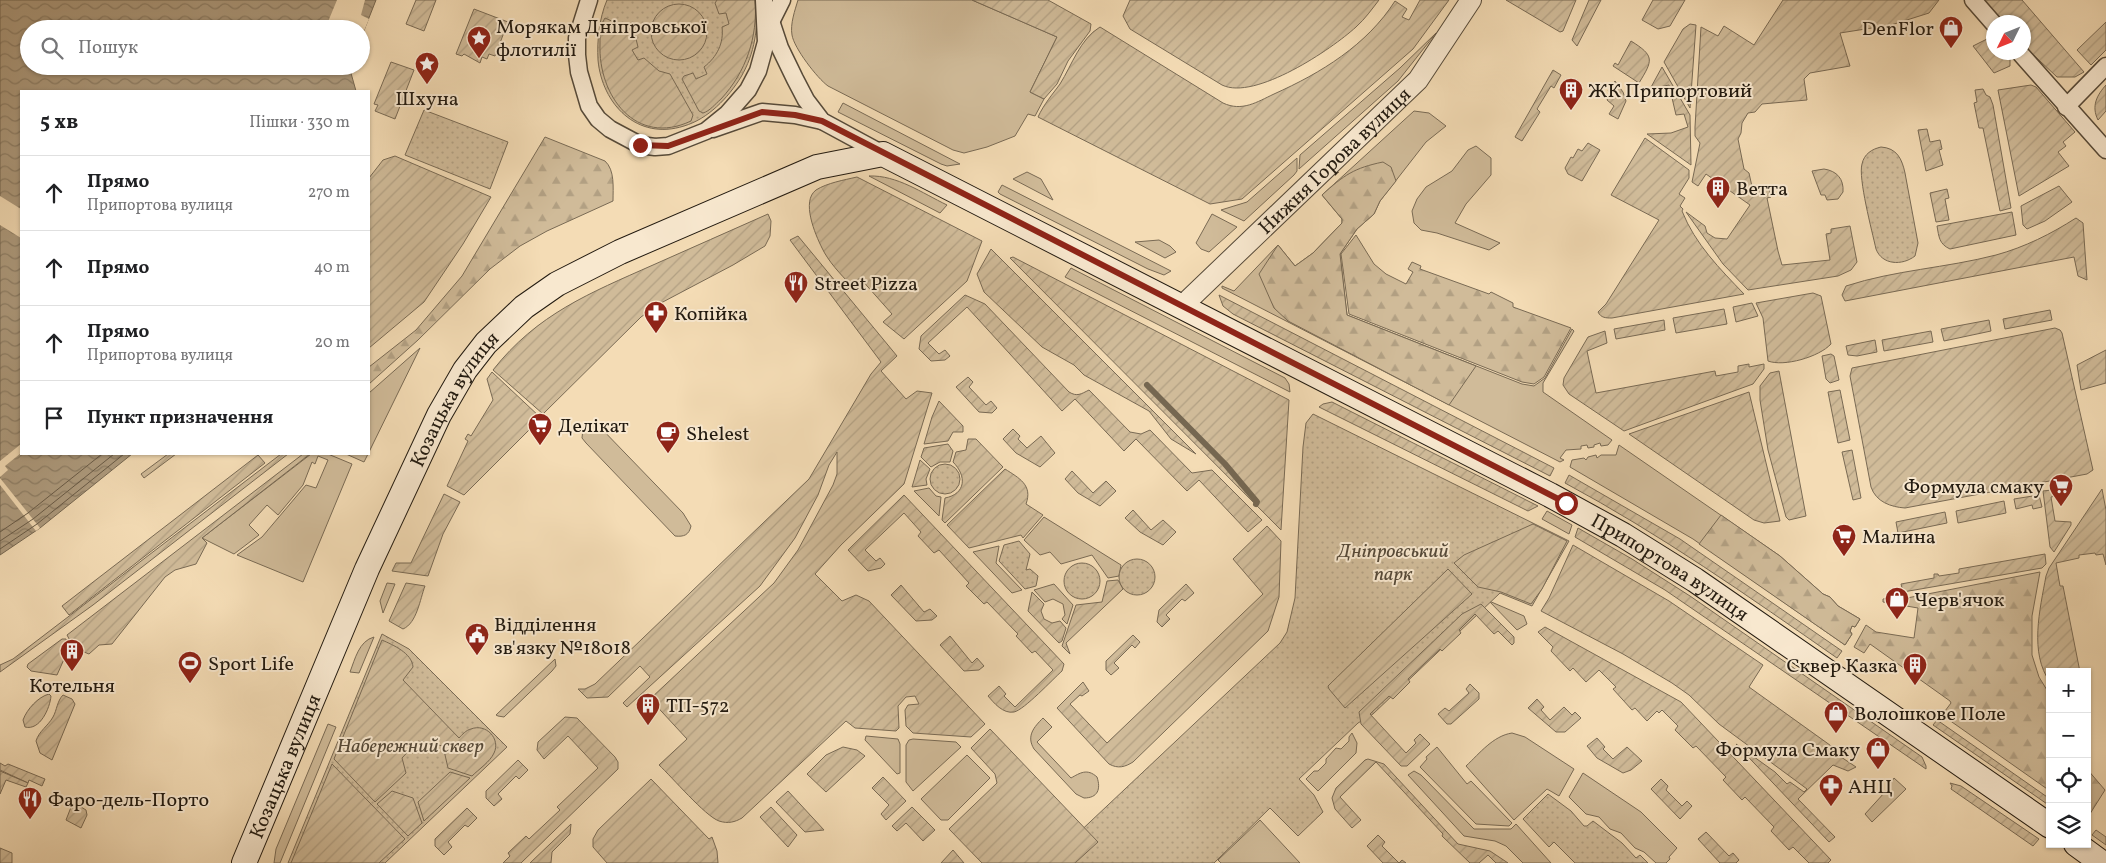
<!DOCTYPE html>
<html lang="uk">
<head>
<meta charset="utf-8">
<style>
	:root { --surface:#fff; --page:#f2f2f2; --text:#202124; --muted:#757577; --line:#e0e0e0 }
	body { margin:0; font-family:Vollkorn,serif; background:var(--page); color:var(--text) }
	.controls { position:absolute; right:15px; bottom:15px; display:grid; overflow:hidden; border-radius:0px; box-shadow:0 1px 4px #0004 }
	.controls button { width:45px; height:45px; display:grid; place-items:center; padding:0; border:0; border-bottom:1px solid var(--line); background:var(--surface); color:var(--text); font:25px sans-serif }
	.compass { position:absolute; left:1986px; top:15px; width:45px; height:45px; border-radius:50%; background:var(--surface); box-shadow:0 1px 4px #0004; rotate:227deg }
	.stop { position:absolute; width:15px; height:15px; margin:-11px; border:4px solid #8f2418; border-radius:50%; background:#fff }
	.stop.end { background:#8f2418; border-color:#fff; box-shadow:0 1px 5px #0008 }
	.list { margin:0; padding:0; list-style:none }
	h2 { display:flex; justify-content:space-between; align-items:center; height:65px; margin:0; padding:0 20px; font-size:21px }
	h2 small { font-size:16px; font-weight:400; color:var(--muted) }
	.list li { display:grid; grid-template-columns:32px 1fr auto; gap:15px; align-items:center; box-sizing:border-box; height:75px; padding:0 20px; border-top:1px solid var(--line) }
	.list b { display:block; font-size:19px; white-space:nowrap }
	.list p { margin:0; font-size:16px; white-space:nowrap; color:var(--muted) }
	.list em { font-size:16px; font-style:normal; color:var(--muted) }
	.icon { flex:none; width:28px; height:28px; fill:none; stroke:currentColor; stroke-width:2; stroke-linecap:round; stroke-linejoin:round }
	.map { position:relative; flex:none; width:2106px; height:863px; overflow:hidden }
	.search { position:absolute; background:var(--surface); box-shadow:0 1px 4px #0004; left:20px; top:20px; width:350px; height:55px; display:flex; align-items:center; gap:12px; box-sizing:border-box; padding:0 18px; border-radius:28px; color:var(--muted); font-size:19px }
	.panel { position:absolute; background:var(--surface); box-shadow:0 1px 4px #0004; left:20px; top:90px; width:350px; height:365px; border-radius:0px }
	.map>svg:first-child { display:block }
</style>
</head>
<body>
<div class="map">
<svg width="2106" height="863" viewBox="0 0 2106 863">
	<defs>
		<pattern id="forest-firs" width="22" height="20" patternUnits="userSpaceOnUse" patternTransform="scale(1.25)"><rect width="22" height="20" fill="#d0bb99"/><path d="M5 1l3.5 6h-7zM16 11l3.5 6h-7z" fill="#b2a083"/></pattern>
		<pattern id="park-dots" width="8" height="8" patternUnits="userSpaceOnUse" patternTransform="scale(1.25)"><rect width="8" height="8" fill="#d0bb99"/><path d="M2 2h.1M6 6h.1" fill="none" stroke="#b2a083" stroke-width="1.8" stroke-linecap="round"/></pattern>
		<pattern id="garden-furrows" width="10" height="10" patternUnits="userSpaceOnUse" patternTransform="scale(1.25)"><rect width="10" height="10" fill="#d0bb99"/><path d="M-1 1l2-2M0 10L10 0M9 11l2-2" fill="none" stroke="#b2a083"/></pattern>
		<pattern id="water-waves" width="16" height="10" patternUnits="userSpaceOnUse" patternTransform="scale(1.25)"><rect width="16" height="10" fill="#ad9a7d"/><path d="M0 5q4-4 8 0t8 0" fill="none" stroke="#8c7d65"/></pattern>
	</defs>
	<rect width="100%" height="100%" fill="#f4dcb5"/>
	<filter id="stains"><feTurbulence type="fractalNoise" baseFrequency=".004" numOctaves="4"/><feColorMatrix values="0 0 0 0 .2 0 0 0 0 .09 0 0 0 0 .02 0 0 0 .5 -.17"/></filter>
	<radialGradient id="worn" r=".72"><stop offset=".6" stop-color="#630" stop-opacity="0"/><stop offset="1" stop-color="#630" stop-opacity=".3"/></radialGradient>
	<g fill="#d0bb99" stroke="#796a54">
		<path d="M 798,0 L 972,0 L 1057,37 L 1030,92 L 1044,99 L 1035,116 L 1028,114 L 1015,136 L 987,147 L 964,153 L 953,150 L 828,86 C 817,78 794,48 792,35 C 790,24 795,10 798,0 Z"/>
		<polygon points="1436,33 1398,81 1299,169 1300,155 1400,68"/>
		<polygon points="843,103 960,164 947,166 941,164 838,112"/>
		<polygon points="1414,111 1429,113 1446,126 1426,142 1380,201 1374,214 1357,229 1340,254 1347,315 1522,384 1534,386 1545,378 1572,329 1574,331 1543,383 1543,392 1612,440 1608,445 1601,446 1600,443 1594,445 1594,447 1588,448 1587,445 1581,446 1581,449 1566,450 1560,458 1564,460 1560,462 1222,288 1222,286 1234,291 1278,245 1295,266 1313,253 1342,223 1342,219 1322,195"/>
		<polygon points="1476,146 1491,158 1491,175 1466,204 1455,223 1500,243 1489,250 1437,233 1421,230 1414,223 1412,211 1417,199 1426,187 1452,171 1468,150"/>
		<polygon points="1297,158 1297,171 1294,175 1244,221 1221,210 1247,202"/>
		<polygon points="1027,172 1041,179 1053,200 1013,179"/>
		<path d="M 869,176 C 897,175 922,193 947,205 L 940,213 Z"/>
		<polygon points="1002,185 1171,271 1164,275 1148,269 1000,194 998,192"/>
		<polygon points="1212,214 1237,227 1209,252 1201,249 1196,243"/>
		<polygon points="1159,240 1170,246 1176,252 1165,258 1135,242"/>
		<polygon points="1071,268 1285,378 1289,384 1290,392 1065,277"/>
		<polygon points="420,348 369,452 369,393"/>
		<path d="M 593,423 L 597,424 L 683,513 L 691,526 C 689,535 684,537 675,536 L 586,443 L 582,438 L 583,428 Z"/>
		<polygon points="1619,445 1780,556 1823,594 1830,597 1838,606 1860,619 1855,627 1852,626 1850,631 1852,634 1845,645 1693,539 1570,467 1572,460 1584,458 1586,460 1588,457 1596,455 1597,458 1601,455 1616,455"/>
		<polygon points="311,454 328,454 352,464 303,582 237,555 262,537 306,485 316,488 328,460 318,456 315,464 312,462 303,485 278,515 267,505 249,525 259,535 234,554 202,538"/>
		<polygon points="346,454 368,454 364,462"/>
		<polygon points="929,488 936,496 941,497 939,516 914,491"/>
		<polygon points="1547,511 1572,525 1569,534 1542,519"/>
		<polygon points="1044,517 1121,565 1119,576 1108,578 1092,555 1061,564 1050,552 1040,555 1024,540"/>
		<polygon points="999,546 996,563 1022,590 1012,593 973,552"/>
		<polygon points="387,583 395,584 383,613 380,601"/>
		<polygon points="1054,584 1073,605 1067,624 1062,619 1065,615 1063,604 1053,599 1045,602 1034,590"/>
		<polygon points="1489,601 1524,616 1527,624 1517,630"/>
		<path d="M 374,637 L 359,673 L 350,672 C 355,659 359,641 374,637 Z"/>
		<polygon points="555,659 556,666 552,671 504,717 498,716 496,715"/>
		<path d="M 1043,718 L 1052,727 L 1037,742 L 1071,778 C 1080,773 1087,768 1097,777 C 1101,789 1098,798 1084,798 L 1076,794 L 1034,749 C 1026,736 1034,727 1043,718 Z"/>
		<polygon points="328,724 336,727 280,863 274,863 276,849"/>
		<polygon points="1352,733 1357,743 1356,753 1318,791 1306,779 1314,771 1318,771 1326,763 1326,759 1336,748 1341,749 1349,741 1349,737"/>
		<path d="M 1512,733 L 1525,737 L 1574,769 L 1559,796 L 1547,789 L 1514,820 L 1466,766 C 1480,753 1493,736 1512,733 Z"/>
		<polygon points="866,736 898,739 900,744 900,773 897,774 865,740"/>
		<polygon points="913,739 956,742 961,747 913,791 906,782 906,745 909,740"/>
		<polygon points="1437,747 1467,784 1471,781 1512,823 1509,826 1476,824 1420,767 1427,759 1426,757"/>
		<polygon points="967,755 990,778 948,820 941,820 921,799"/>
		<polygon points="1414,771 1421,775 1474,829 1511,829 1516,824 1551,863 1523,863 1506,846 1495,841 1464,836 1408,775"/>
		<polygon points="1583,773 1641,812 1677,848 1669,857 1670,859 1666,863 1656,863 1644,852 1635,848 1621,833 1610,829 1599,817 1586,814 1569,797"/>
		<polygon points="1894,778 1906,789 1872,822 1865,814 1885,792"/>
		<polygon points="1260,820 1300,863 1221,863 1218,860"/>
		<polygon points="2096,830 2106,837 2106,845 2092,835"/>
	</g>
	<g fill="url(#forest-firs)" stroke="#796a54">
		<path d="M 545,137 L 605,161 C 615,170 613,188 613,201 L 547,231 L 520,246 L 490,269 L 418,340 L 369,384 L 369,367 L 416,330 L 462,276 Z"/>
		<path d="M 1383,162 L 1391,167 L 1396,181 L 1380,201 L 1374,214 L 1357,229 L 1340,254 L 1347,315 L 1476,366 L 1449,405 L 1288,321 L 1274,308 L 1259,274 L 1278,245 L 1295,266 L 1313,253 L 1342,223 L 1342,219 L 1322,195 C 1344,175 1354,168 1383,162 Z"/>
		<polygon points="1356,235 1374,264 1386,274 1406,284 1413,272 1408,269 1412,262 1421,266 1420,269 1489,294 1491,292 1513,303 1513,307 1571,328 1544,377 1534,384 1522,382 1349,314 1341,254"/>
		<polygon points="1721,515 1780,556 1823,594 1830,597 1838,606 1860,619 1855,627 1852,626 1850,631 1852,634 1845,645 1699,544"/>
		<polygon points="2040,572 2032,616 2032,655 2039,677 2050,695 2050,791 1942,715 1951,703 1950,701 1870,644 1864,653 1854,647 1866,625 1876,632 1914,638 1918,608 1883,602 1883,599 1896,597 1907,598"/>
		<polygon points="2087,769 2105,790 2088,817 2087,817"/>
	</g>
	<g fill="url(#park-dots)" stroke="#796a54">
		<path d="M 607,0 L 757,0 C 758,28 755,53 741,77 C 728,98 708,119 684,126 C 637,141 602,104 598,60 C 597,40 599,19 607,0 Z"/>
		<polygon points="424,110 508,142 490,189 405,155"/>
		<path d="M 1881,147 C 1897,148 1902,159 1905,173 L 1918,243 L 1915,256 C 1902,266 1882,265 1876,249 C 1872,231 1858,178 1862,164 C 1864,154 1872,149 1881,147 Z"/>
		<polygon points="1313,414 1569,541 1532,606 1500,593 1373,714 1358,723 1299,779 1314,795 1323,812 1298,836 1270,808 1214,863 1067,863 1073,838 1280,643 1287,632 1295,598 1303,447 1306,423"/>
		<circle cx="945" cy="479" r="15"/>
		<polygon points="1019,541 1030,554 1026,570 1030,569 1038,576 1036,586 1025,589 999,561 1004,545"/>
		<circle cx="1137" cy="577" r="18"/>
		<circle cx="1082" cy="581" r="18"/>
		<polygon points="382,634 409,649 507,747 385,863 288,863"/>
		<polygon points="1548,794 1571,811 1584,826 1587,826 1593,821 1622,843 1636,858 1640,855 1648,863 1575,863 1554,842 1549,847 1523,819"/>
	</g>
	<g fill="url(#garden-furrows)" stroke="#796a54">
		<polygon points="416,0 436,0 424,31 406,24"/>
		<path d="M 717,0 L 755,0 C 758,37 746,72 721,99 C 715,104 710,111 703,113 L 699,111 L 682,79 L 684,76 L 693,73 L 696,79 L 707,74 L 704,67 C 717,57 724,43 722,27 L 729,24 L 726,13 L 719,14 L 715,3 Z"/>
		<polygon points="972,0 1048,0 1091,24 1090,31 1068,61 1057,84 1044,99 1030,92 1057,37"/>
		<path d="M 1130,0 L 1379,0 C 1372,9 1365,19 1356,27 C 1332,49 1255,101 1222,85 L 1130,29 L 1123,16 Z"/>
		<path d="M 1420,0 L 1449,0 L 1413,49 L 1242,199 L 1210,204 L 1038,117 C 1044,104 1052,95 1060,84 C 1072,65 1080,39 1100,27 L 1223,103 C 1242,112 1257,102 1274,94 C 1321,73 1367,45 1395,1 L 1407,9 L 1402,17 L 1409,20 Z"/>
		<polygon points="1506,0 1576,0 1563,31 1560,32"/>
		<polygon points="1589,0 1601,0 1577,46 1572,40"/>
		<polygon points="1653,0 1685,0 1670,26 1658,29 1642,20"/>
		<polygon points="1783,0 1939,0 1929,13 1891,25 1840,33 1850,66 1810,73 1804,79 1807,100 1762,104 1755,112 1748,113 1742,123 1741,133 1738,139 1744,169 1749,173 1753,191 1769,188 1771,197 1767,198 1778,251 1782,265 1830,260 1826,234 1831,233 1831,229 1850,226 1857,262 1851,270 1838,276 1748,290 1723,264 1686,212 1705,226 1707,233 1715,238 1727,239 1750,205 1706,174 1698,186 1692,182 1700,143 1695,136 1695,127 1701,27 1718,36 1724,26 1754,45"/>
		<polygon points="1983,0 2022,0 2084,72 2075,77 2057,77 2024,46 2024,22 2002,22"/>
		<circle cx="679" cy="32" r="28"/>
		<polygon points="474,9 508,22 495,56 489,54 487,59 482,57 480,63 464,54 462,56 456,54"/>
		<path d="M 605,18 L 634,31 L 638,47 L 632,50 L 638,60 L 644,58 L 659,71 L 670,74 L 693,115 L 691,121 C 636,147 598,96 600,44 C 600,36 600,25 605,18 Z"/>
		<polygon points="2106,22 2106,50 2091,65 2077,50"/>
		<polygon points="1690,24 1696,25 1690,108 1664,62 1683,29"/>
		<polygon points="1991,37 1993,39 1994,52 2005,53 2010,58 2010,66 1994,73 1973,46"/>
		<path d="M 1631,41 C 1655,56 1653,60 1639,83 L 1613,66 L 1615,63 L 1618,65 Z"/>
		<polygon points="391,62 414,70 395,119 375,111 378,105 374,104"/>
		<polygon points="1662,67 1690,115 1691,165 1647,134 1671,133 1688,127 1684,114 1676,115 1669,85 1650,89"/>
		<polygon points="1553,70 1561,75 1554,88 1551,86 1537,109 1540,112 1522,141 1515,137"/>
		<polygon points="1615,81 1623,92 1626,101 1618,119 1609,114 1614,106 1607,100 1611,93 1608,91"/>
		<polygon points="2031,85 2036,87 2075,132 2063,142 2066,146 2058,152 2069,166 2019,196 1998,90"/>
		<path d="M 2106,85 L 2106,111 L 2098,120 C 2091,106 2097,95 2106,85 Z"/>
		<polygon points="1983,89 1986,95 1990,97 1993,105 2011,208 2000,211 1983,128 1979,128 1974,103 1977,102 1975,90"/>
		<polygon points="1927,129 1930,142 1940,140 1942,149 1939,150 1943,165 1926,171 1918,130"/>
		<path d="M 1645,138 L 1689,170 L 1689,178 L 1679,194 L 1685,198 L 1680,206 L 1683,209 L 1682,211 C 1695,244 1720,269 1744,294 L 1612,318 C 1606,318 1601,318 1598,312 L 1606,304 L 1659,220 L 1611,195 Z"/>
		<polygon points="1588,143 1600,150 1582,181 1568,174 1565,168 1571,157 1573,158 1578,149 1582,151"/>
		<polygon points="395,156 491,197 463,244 424,302 369,348 369,178 383,160"/>
		<path d="M 1824,169 C 1837,171 1844,179 1843,192 L 1838,199 L 1827,200 L 1825,195 L 1821,195 L 1812,171 Z"/>
		<path d="M 857,177 L 982,241 L 967,281 L 904,339 L 883,322 L 892,314 L 860,278 L 851,285 C 841,275 828,261 822,248 C 815,234 801,201 816,190 C 827,183 844,180 857,177 Z"/>
		<polygon points="2059,186 2072,202 2045,221 2027,229 2023,225 2021,206"/>
		<polygon points="1947,189 1949,198 1945,199 1949,220 1936,222 1930,193"/>
		<path d="M 2012,212 L 2016,235 L 1950,249 C 1939,244 1939,237 1937,226 Z"/>
		<path d="M 768,214 L 771,221 L 770,236 L 765,246 L 733,265 L 659,304 L 641,317 L 543,414 L 493,370 C 537,314 590,293 653,265 C 691,248 730,231 768,214 Z"/>
		<path d="M 2076,218 L 2083,223 L 2087,280 L 2078,276 L 2074,257 L 1845,301 L 1842,295 L 1846,286 C 1895,270 1946,268 1996,255 C 2025,247 2051,234 2076,218 Z"/>
		<path d="M 798,236 L 897,356 L 881,371 L 906,399 L 917,391 L 932,393 L 904,484 L 841,545 L 815,574 L 842,601 L 856,595 L 869,601 L 985,724 L 971,737 L 913,733 L 906,726 L 905,710 L 908,705 L 919,704 L 915,696 L 906,697 L 898,706 L 899,728 L 896,731 L 855,728 L 846,721 L 742,818 C 735,822 728,824 719,821 C 705,816 672,777 659,765 L 687,739 L 650,699 L 774,583 L 798,550 L 833,485 L 837,474 L 837,452 L 829,465 L 818,495 L 795,538 L 760,586 L 627,707 L 623,703 L 650,677 L 640,666 L 608,697 L 587,698 L 578,689 L 585,689 L 595,684 L 809,479 L 871,374 L 881,362 L 790,240 Z"/>
		<polygon points="991,249 1196,454 1171,439 1149,411 1084,375 1074,365 1042,347 984,292 977,274"/>
		<polygon points="1013,257 1289,400 1281,530 1010,258"/>
		<path d="M 1813,293 L 1821,296 L 1831,344 C 1819,357 1784,367 1768,361 L 1763,318 L 1756,303 Z"/>
		<path d="M 965,295 L 985,304 L 1069,392 C 1077,397 1081,394 1089,390 L 1130,432 L 1141,434 L 1150,430 L 1192,473 L 1212,470 L 1262,520 L 1248,532 L 1199,480 L 1187,491 L 1136,439 L 1124,451 L 1075,399 L 1062,411 L 967,307 L 928,343 L 939,354 L 945,350 L 950,356 L 945,360 L 931,361 L 919,349 L 921,336 Z"/>
		<polygon points="1219,295 1554,468 1550,476 1233,314 1223,306"/>
		<polygon points="1752,303 1758,316 1736,322 1733,307"/>
		<polygon points="1724,309 1727,324 1676,333 1673,318"/>
		<polygon points="2050,310 2052,320 2005,329 2003,319"/>
		<polygon points="1664,320 1665,330 1616,339 1614,329"/>
		<polygon points="1989,320 1991,331 1944,341 1941,329"/>
		<path d="M 2055,328 L 2060,330 L 2062,333 L 2093,470 L 2087,474 L 1905,508 C 1891,507 1876,502 1871,487 L 1850,376 L 1852,368 Z"/>
		<polygon points="1605,331 1607,343 1587,351 1596,393 1715,371 1716,376 1738,372 1738,366 1749,364 1749,367 1764,364 1764,369 1753,384 1624,431 1569,394 1563,385 1564,378 1588,337"/>
		<polygon points="1931,331 1933,342 1884,351 1882,340"/>
		<polygon points="1875,340 1877,352 1857,356 1848,355 1846,346"/>
		<polygon points="2106,350 2106,383 2081,390 2077,365"/>
		<polygon points="1831,354 1834,356 1839,380 1830,383 1826,379 1822,356"/>
		<polygon points="1779,371 1806,516 1789,520 1786,517 1768,450 1760,400 1760,386 1770,373"/>
		<polygon points="492,372 541,418 464,495 447,486 468,441 465,439 468,434 471,436 493,400 487,379"/>
		<polygon points="968,377 973,382 969,387 986,405 991,401 997,408 992,413 979,412 956,387"/>
		<polygon points="1840,390 1850,440 1838,443 1828,392"/>
		<polygon points="1749,392 1780,521 1764,523 1754,520 1629,434"/>
		<polygon points="939,401 963,426 963,432 953,432 948,441 924,444 932,417"/>
		<polygon points="1332,402 1538,506 1528,511 1319,407 1323,404"/>
		<polygon points="1013,429 1020,436 1018,439 1027,448 1041,436 1055,453 1040,467 1016,453 1003,439"/>
		<path d="M 968,439 L 976,439 L 1003,467 L 945,523 L 942,520 L 945,498 C 966,494 967,476 953,462 L 956,452 L 966,450 Z"/>
		<polygon points="948,444 953,451 950,462 940,462 931,467 921,457 924,448"/>
		<polygon points="1852,450 1861,498 1853,500 1842,452"/>
		<polygon points="168,454 176,454 144,478 141,474"/>
		<polygon points="281,454 288,454 93,605 0,672 0,665 13,659"/>
		<polygon points="303,454 310,454 202,538 207,543 196,564 175,570 165,577 112,644 99,645 89,654 74,648 67,635"/>
		<polygon points="258,455 265,463 69,615 62,606"/>
		<polygon points="920,460 930,469 926,479 927,485 912,487"/>
		<path d="M 1005,469 C 1019,478 1033,485 1026,504 L 1043,515 L 1023,538 L 1021,535 L 969,548 L 947,525 Z"/>
		<polygon points="1072,471 1093,493 1106,481 1116,491 1100,506 1078,493 1065,479"/>
		<path d="M 1569,475 L 1680,539 L 1842,651 L 1837,658 C 1748,596 1660,534 1565,483 Z"/>
		<polygon points="2068,488 2069,493 2051,497 2055,521 2071,522 2071,525 2054,552 2050,547 2043,491"/>
		<path d="M 2102,489 L 2106,510 L 2106,565 L 2103,554 L 2096,555 L 2095,553 L 2079,555 L 2079,558 L 2056,563 L 2060,586 L 2063,586 L 2080,672 L 2050,672 L 2050,682 C 2029,653 2040,609 2046,576 L 2049,568 Z"/>
		<polygon points="444,494 460,502 443,534 428,576 392,571 396,563 411,563"/>
		<path d="M 904,495 L 1064,664 L 1062,671 C 1053,679 1024,710 1014,712 C 1003,714 994,703 988,696 L 999,686 L 1006,694 L 1004,696 L 1015,707 L 1053,670 L 1035,651 L 1032,653 L 1016,636 L 1018,634 L 987,602 L 984,604 L 966,586 L 969,583 L 939,550 L 934,553 L 918,536 L 921,532 L 904,513 L 865,550 L 876,561 L 880,558 L 885,564 L 881,568 L 868,571 L 848,550 Z"/>
		<polygon points="2039,495 2042,507 2033,509 2032,505 2016,509 2014,499"/>
		<polygon points="2004,501 2006,513 1958,523 1956,511"/>
		<polygon points="1133,510 1151,530 1163,520 1176,532 1163,545 1140,532 1125,518"/>
		<polygon points="1945,512 1947,523 1898,533 1896,522"/>
		<polygon points="1533,524 1567,541 1542,589 1531,604 1501,592 1478,587 1454,563 1464,555"/>
		<path d="M 1267,526 L 1281,541 L 1279,597 L 1268,631 L 1133,762 C 1125,767 1118,769 1109,764 L 1057,708 L 1083,682 L 1089,691 L 1082,696 L 1080,695 L 1070,704 L 1107,743 L 1263,594 L 1233,559 Z"/>
		<polygon points="1578,528 1632,559 1690,596 1922,757 1926,766 1926,769 1665,590 1575,537"/>
		<polygon points="1573,545 1669,601 1763,665 1749,687 1834,748 1832,751 1856,767 1848,771 1833,765 1798,799 1835,837 1829,842 1736,744 1775,772 1787,784 1790,782 1804,792 1807,789 1719,724 1689,695 1672,683 1623,654 1541,611 1549,598"/>
		<polygon points="2045,554 2046,564 2042,568 1903,592 1901,584 1934,578 1934,574 1938,574 1939,576 1959,573 1959,569"/>
		<polygon points="1448,569 1472,594 1345,708 1329,689 1328,686"/>
		<polygon points="1118,580 1123,589 1066,643 1070,654 1062,646 1076,605 1102,602 1107,581"/>
		<path d="M 406,583 L 425,586 C 420,599 417,623 403,629 L 389,621 Z"/>
		<polygon points="1186,584 1194,593 1185,601 1182,599 1166,615 1170,619 1162,627 1157,622 1159,610"/>
		<polygon points="901,585 924,612 930,609 937,616 932,620 916,621 891,595"/>
		<polygon points="1032,592 1044,604 1041,611 1044,619 1052,623 1060,621 1066,628 1062,641 1059,643 1028,611"/>
		<polygon points="1481,604 1514,637 1514,643 1512,645 1498,631 1494,634 1475,614 1459,630 1461,633 1442,651 1440,649 1408,679 1410,682 1393,699 1389,696 1370,714 1406,753 1416,743 1414,740 1420,734 1430,744 1407,766 1401,766 1361,724 1359,712 1462,614"/>
		<polygon points="1545,627 1681,702 1831,860 1828,863 1809,863 1793,847 1789,850 1771,831 1774,827 1745,797 1742,800 1723,780 1726,777 1696,746 1693,748 1675,730 1678,726 1662,710 1659,713 1657,711 1647,721 1635,708 1632,710 1613,689 1616,687 1599,670 1586,682 1573,668 1570,671 1551,651 1553,647 1538,632"/>
		<polygon points="1133,635 1140,642 1135,648 1132,645 1114,663 1119,668 1111,675 1106,670 1106,661"/>
		<polygon points="950,636 972,663 977,658 984,666 979,670 964,671 940,645"/>
		<polygon points="62,639 66,639 69,648 57,675 31,671 27,667 28,664"/>
		<path d="M 382,640 C 393,645 412,653 413,667 L 403,680 L 459,738 C 462,735 466,730 471,729 C 486,723 501,739 494,753 C 490,762 479,769 472,776 L 448,768 L 443,746 L 418,741 L 402,758 L 406,773 L 375,802 L 334,759 Z"/>
		<polygon points="1470,684 1479,693 1479,699 1451,724 1447,724 1438,714 1445,708 1449,711 1469,693 1466,689"/>
		<path d="M 49,694 L 51,696 C 50,708 40,731 25,727 L 23,720 C 27,709 38,697 49,694 Z"/>
		<path d="M 63,695 L 72,699 L 75,704 L 52,760 L 40,753 L 36,741 C 39,731 48,726 53,717 C 57,710 57,701 63,695 Z"/>
		<polygon points="1537,699 1544,707 1541,710 1550,720 1564,707 1572,715 1575,712 1581,718 1565,732 1556,732 1528,708"/>
		<polygon points="565,717 577,718 615,757 618,762 618,769 521,863 503,863 510,856 508,853 526,836 529,839 560,810 557,807 598,768 568,736 544,759 537,750 538,742"/>
		<polygon points="1937,720 2050,799 2050,806 1933,725"/>
		<polygon points="990,729 1098,842 1075,863 982,863 949,829 997,783 995,774 971,748"/>
		<polygon points="1597,738 1605,747 1603,749 1613,759 1627,747 1642,761 1631,770 1623,773 1597,758 1587,746"/>
		<polygon points="843,747 857,750 865,756 826,792 807,774 826,755"/>
		<polygon points="1368,759 1384,764 1458,844 1490,851 1508,863 1496,863 1488,855 1479,863 1470,863 1442,836 1443,834 1376,762 1340,797 1361,820 1352,828 1335,809 1332,798 1336,788 1365,760"/>
		<polygon points="518,760 528,770 519,779 516,776 498,794 502,799 494,806 486,798 486,791"/>
		<polygon points="0,763 5,766 8,764 45,779 42,786 29,780 28,783 26,782 0,770"/>
		<polygon points="332,764 405,839 379,863 291,863"/>
		<polygon points="0,771 28,783 26,787 6,780 0,794"/>
		<polygon points="450,772 470,778 424,821 418,802"/>
		<polygon points="883,777 906,801 886,820 881,814 889,805 872,788"/>
		<polygon points="651,779 709,839 712,837 717,851 718,863 607,863 593,847 593,839 598,830"/>
		<polygon points="1661,779 1668,786 1666,790 1682,806 1687,801 1692,806 1680,819 1651,789"/>
		<polygon points="1950,783 1961,786 2039,839 2033,846 1951,789 1952,786"/>
		<polygon points="392,791 413,798 422,823 408,836 377,804"/>
		<polygon points="788,791 824,830 805,832 776,802"/>
		<polygon points="73,802 86,810 87,815 81,828 66,820"/>
		<polygon points="771,807 797,835 788,847 760,817"/>
		<polygon points="912,807 935,830 923,841 906,823 897,831 892,826"/>
		<polygon points="467,808 477,818 468,827 465,825 448,842 452,847 444,855 435,846 435,839"/>
		<polygon points="571,824 570,834 552,852 551,863 530,863"/>
		<polygon points="1706,832 1729,856 1733,853 1739,860 1736,863 1720,863 1698,839"/>
		<polygon points="1378,835 1385,842 1382,846 1399,863 1402,860 1406,863 1383,863 1367,846"/>
		<polygon points="0,848 12,853 12,863 0,863"/>
		<polygon points="953,850 964,863 941,863"/>
	</g>
	<polygon fill="url(#water-waves)" stroke="#756751" points="0,0 376,0 361,38 361,29 29,29 29,66 349,66 356,91 21,91 21,454 132,454 40,528 0,555"/>
	<g fill="#f4dcb5">
		<polygon points="337,0 365,0 361,15 369,19 361,38 361,29 325,29"/>
		<polygon points="0,196 21,209 21,238 0,225"/>
		<polygon points="21,444 21,453 5,466 8,470 0,477 0,461"/>
		<polygon points="0,478 40,528 36,531 0,485"/>
	</g>
	<g fill="none" stroke-linecap="round" stroke-linejoin="round">
		<g stroke="#685a46" stroke-width="1">
			<polyline points="0,532 28,513 102,454"/>
			<polyline points="0,541 33,519 114,454"/>
			<polyline points="0,549 37,524 124,454"/>
		</g>
		<polyline stroke="#756751" stroke-width="6" points="1147,385 1225,464 1257,502 1256,504"/>
		<defs>
			<g id="minor">
				<polyline points="589,0 577,38 577,55 579,72 589,106 598,119 610,129 640,145 655,147 668,146 706,131 727,114 748,90 758,71 766,42 764,0"/>
				<polyline points="1973,0 1994,24"/>
				<polyline points="771,21 780,48 795,79 806,100 822,121 883,154"/>
				<polyline points="771,22 782,0"/>
				<polyline points="2019,52 2106,150"/>
				<polyline points="2066,107 2106,66"/>
				<polyline points="713,129 762,112 795,115 822,121"/>
			</g>
			<g id="tertiary">
				<path id="s1" d="M 1181,307 L 1418,80 L 1471,0"/>
			</g>
			<g id="secondary">
				<polyline points="2076,844 2102,863"/>
				<path id="s2" d="M 244,863 L 367,569 L 439,415 L 465,370 L 486,343 L 524,307 L 557,284 L 620,252 L 817,167 L 883,154 L 1550,495 L 1623,535 L 1695,580 L 2050,826"/>
			</g>
		</defs>
		<use href="#minor" stroke="#564a39" stroke-width="19"/>
		<use href="#tertiary" stroke="#564a39" stroke-width="22"/>
		<use href="#secondary" stroke="#221a10" stroke-width="26"/>
		<use href="#minor" stroke="#f8e8cf" stroke-width="16"/>
		<use href="#tertiary" stroke="#f8e8cf" stroke-width="20"/>
		<use href="#secondary" stroke="#f8e8cf" stroke-width="24"/>
	</g>
	<g fill="none" stroke-linecap="round" stroke-linejoin="round">
		<polyline stroke="#8f2418" stroke-width="6" points="640,145 668,146 762,112 795,115 822,121 1566,503"/>
	</g>
	<defs>
		<symbol id="shop-pin" viewBox="-11 -11 22 30"><path d="M0 17L-7.5 6A9.5 9.5 0 1 1 7.5 6Z" fill="#8f2418" stroke="#f8e8cf"/><path d="M-5-2.5h2.3a2.7 3.5 0 0 1 5.4 0H5L5.5 6h-11ZM-1.5-2.5h3a1.5 2.3 0 0 0-3 0Z" fill="#fff"/></symbol>
		<symbol id="sight-pin" viewBox="-11 -11 22 30"><path d="M0 17L-7.5 6A9.5 9.5 0 1 1 7.5 6Z" fill="#8f2418" stroke="#f8e8cf"/><path d="M0-6L1.8-2.2L6-1.7L2.9 1.2L3.7 5.4L0 3.3L-3.7 5.4L-2.9 1.2L-6-1.7L-1.8-2.2Z" fill="#fff"/></symbol>
		<symbol id="building-pin" viewBox="-11 -11 22 30"><path d="M0 17L-7.5 6A9.5 9.5 0 1 1 7.5 6Z" fill="#8f2418" stroke="#f8e8cf"/><path d="M-4-6H4V6H1V3H-1V6H-4ZM-2.5-4.3h1.7v1.8h-1.7ZM.8-4.3h1.7v1.8H.8ZM-2.5-1h1.7V.8h-1.7ZM.8-1h1.7V.8H.8Z" fill="#fff"/></symbol>
		<symbol id="restaurant-pin" viewBox="-11 -11 22 30"><path d="M0 17L-7.5 6A9.5 9.5 0 1 1 7.5 6Z" fill="#8f2418" stroke="#f8e8cf"/><path d="M-5-6h1v4h1v-4h1v4h1v-4h1v5L-1.5 .5V6h-2V.5L-5-1ZM5-6V6H3V1.5H1.5Q1.5-4 5-6Z" fill="#fff"/></symbol>
		<symbol id="pharmacy-pin" viewBox="-11 -11 22 30"><path d="M0 17L-7.5 6A9.5 9.5 0 1 1 7.5 6Z" fill="#8f2418" stroke="#f8e8cf"/><path d="M-2-6h4v4h4v4h-4v4h-4v-4h-4v-4h4Z" fill="#fff"/></symbol>
		<symbol id="supermarket-pin" viewBox="-11 -11 22 30"><path d="M0 17L-7.5 6A9.5 9.5 0 1 1 7.5 6Z" fill="#8f2418" stroke="#f8e8cf"/><path d="M-6-5.5h2.5l.6 2H6L4.5 2H-2.5L-4.4-4H-6ZM-1.5 3.2a1.3 1.3 0 1 0 .1 0ZM3 3.2a1.3 1.3 0 1 0 .1 0Z" fill="#fff"/></symbol>
		<symbol id="cafe-pin" viewBox="-11 -11 22 30"><path d="M0 17L-7.5 6A9.5 9.5 0 1 1 7.5 6Z" fill="#8f2418" stroke="#f8e8cf"/><path d="M-5.5-4.5H6V0H3Q3 3.5 0 3.5H-2.5Q-5.5 3.5-5.5 0ZM3-3.2v2h1.7v-2ZM-6 4.5H4V6H-6Z" fill="#fff"/></symbol>
		<symbol id="civic-pin" viewBox="-11 -11 22 30"><path d="M0 17L-7.5 6A9.5 9.5 0 1 1 7.5 6Z" fill="#8f2418" stroke="#f8e8cf"/><path d="M-.6-6.5H3V-4.5H.6V-3L4-1V1h2V6H-6V1h2V-1L-.6-3ZM-1.2 2.5V6h2.4V2.5Z" fill="#fff"/></symbol>
		<symbol id="stadium-pin" viewBox="-11 -11 22 30"><path d="M0 17L-7.5 6A9.5 9.5 0 1 1 7.5 6Z" fill="#8f2418" stroke="#f8e8cf"/><path d="M0-5a6.5 5 0 1 0 0 10a6.5 5 0 1 0 0-10ZM-3.5-1.8h7v3.6h-7Z" fill="#fff"/></symbol>
	</defs>
	<g fill-rule="evenodd">
		<use href="#shop-pin" x="1937" y="14" width="28" height="38"/>
		<use href="#sight-pin" x="465" y="24" width="28" height="38"/>
		<use href="#sight-pin" x="413" y="50" width="28" height="38"/>
		<use href="#building-pin" x="1557" y="76" width="28" height="38"/>
		<use href="#building-pin" x="1704" y="174" width="28" height="38"/>
		<use href="#restaurant-pin" x="782" y="269" width="28" height="38"/>
		<use href="#pharmacy-pin" x="642" y="299" width="28" height="38"/>
		<use href="#supermarket-pin" x="526" y="411" width="28" height="38"/>
		<use href="#cafe-pin" x="654" y="419" width="28" height="38"/>
		<use href="#supermarket-pin" x="2047" y="472" width="28" height="38"/>
		<use href="#supermarket-pin" x="1830" y="522" width="28" height="38"/>
		<use href="#shop-pin" x="1883" y="585" width="28" height="38"/>
		<use href="#civic-pin" x="463" y="621" width="28" height="38"/>
		<use href="#building-pin" x="58" y="637" width="28" height="38"/>
		<use href="#stadium-pin" x="176" y="649" width="28" height="38"/>
		<use href="#building-pin" x="1901" y="651" width="28" height="38"/>
		<use href="#building-pin" x="634" y="691" width="28" height="38"/>
		<use href="#shop-pin" x="1822" y="699" width="28" height="38"/>
		<use href="#shop-pin" x="1864" y="735" width="28" height="38"/>
		<use href="#pharmacy-pin" x="1817" y="772" width="28" height="38"/>
		<use href="#restaurant-pin" x="16" y="785" width="28" height="38"/>
	</g>
	<g text-anchor="middle" stroke-width="4" stroke-linejoin="round" paint-order="stroke">
		<g font-size="20" fill="#221a10" stroke="#f8e8cf" text-anchor="start">
			<text x="496" y="33">Морякам Дніпровської<tspan x="496" dy="23">флотилії</tspan></text>
			<text x="1934" y="35" text-anchor="end">DenFlor</text>
			<text x="1588" y="97">ЖК Припортовий</text>
			<text x="427" y="105" text-anchor="middle">Шхуна</text>
			<text x="1736" y="195">Ветта</text>
			<text x="814" y="290">Street Pizza</text>
			<text x="674" y="320">Копійка</text>
			<text x="558" y="432">Делікат</text>
			<text x="686" y="440">Shelest</text>
			<text x="2044" y="493" text-anchor="end">Формула смаку</text>
			<text x="1862" y="543">Малина</text>
			<text x="1914" y="606">Черв'ячок</text>
			<text x="494" y="631">Відділення<tspan x="494" dy="23">зв'язку №18018</tspan></text>
			<text x="208" y="670">Sport Life</text>
			<text x="1898" y="672" text-anchor="end">Сквер Казка</text>
			<text x="72" y="692" text-anchor="middle">Котельня</text>
			<text x="666" y="712">ТП-572</text>
			<text x="1854" y="720">Волошкове Поле</text>
			<text x="1860" y="756" text-anchor="end">Формула Смаку</text>
			<text x="1848" y="793">АНЦ</text>
			<text x="48" y="806">Фаро-дель-Порто</text>
		</g>
		<g font-size="20" fill="#221a10" stroke="#f8e8cf">
			<text dy="7" stroke="none"><textPath href="#s1" startOffset="212">Нижня Горова вулиця</textPath></text>
			<text dy="7" stroke="none"><textPath href="#s2" startOffset="510">Козацька вулиця</textPath></text>
			<text dy="7" stroke="none"><textPath href="#s2" startOffset="1909">Припортова вулиця</textPath></text>
			<text dy="7" stroke="none"><textPath href="#s2" startOffset="105">Козацька вулиця</textPath></text>
		</g>
		<g font-size="20" font-style="italic" fill="#564a39" stroke="#f8e8cf">
			<text x="1393" y="557">Дніпровський<tspan x="1393" dy="23">парк</tspan></text>
			<text x="410" y="752">Набережний сквер</text>
		</g>
	</g>
	<rect width="100%" height="100%" filter="url(#stains)"/>
	<rect width="100%" height="100%" fill="url(#worn)"/>
</svg>
<div class="controls">
<button>+</button>
<button>−</button>
<button><svg class="icon" aria-label="locate" viewBox="0 0 24 24"><circle cx="12" cy="12" r="6"/><path d="M12 2v4M12 18v4M2 12h4M18 12h4"/></svg></button>
<button><svg class="icon" aria-label="layers" viewBox="0 0 24 24"><path d="M12 4l9 5-9 5-9-5zM3 14l9 5 9-5"/></svg></button>
</div>
<svg class="compass" viewBox="-18 -18 36 36"><path d="M0-13l5 13h-10z" fill="#e53935"/><path d="M0 13l5-13h-10z" fill="#757577"/></svg>
<div class="stop" style="left:1566px;top:503px"></div>
<div class="stop end" style="left:640px;top:145px"></div>
<div class="search"><svg class="icon" aria-label="search" viewBox="0 0 24 24"><circle cx="10" cy="10" r="6"/><path d="M15 15l6 6"/></svg>Пошук</div>
<section class="panel">
<h2>5 хв<small>Пішки · 330 m</small></h2>
<ul class="list">
<li><svg class="icon" aria-label="ahead" viewBox="0 0 24 24"><path d="M12 20V5M6 11l6-6 6 6"/></svg><div><b>Прямо</b><p>Припортова вулиця</p></div><em>270 m</em></li>
<li><svg class="icon" aria-label="ahead" viewBox="0 0 24 24"><path d="M12 20V5M6 11l6-6 6 6"/></svg><div><b>Прямо</b></div><em>40 m</em></li>
<li><svg class="icon" aria-label="ahead" viewBox="0 0 24 24"><path d="M12 20V5M6 11l6-6 6 6"/></svg><div><b>Прямо</b><p>Припортова вулиця</p></div><em>20 m</em></li>
<li><svg class="icon" aria-label="arrive" viewBox="0 0 24 24"><path d="M6 21V4h12l-3 4 3 4H6"/></svg><div><b>Пункт призначення</b></div></li>
</ul>
</section>
</div>
</body>
</html>
